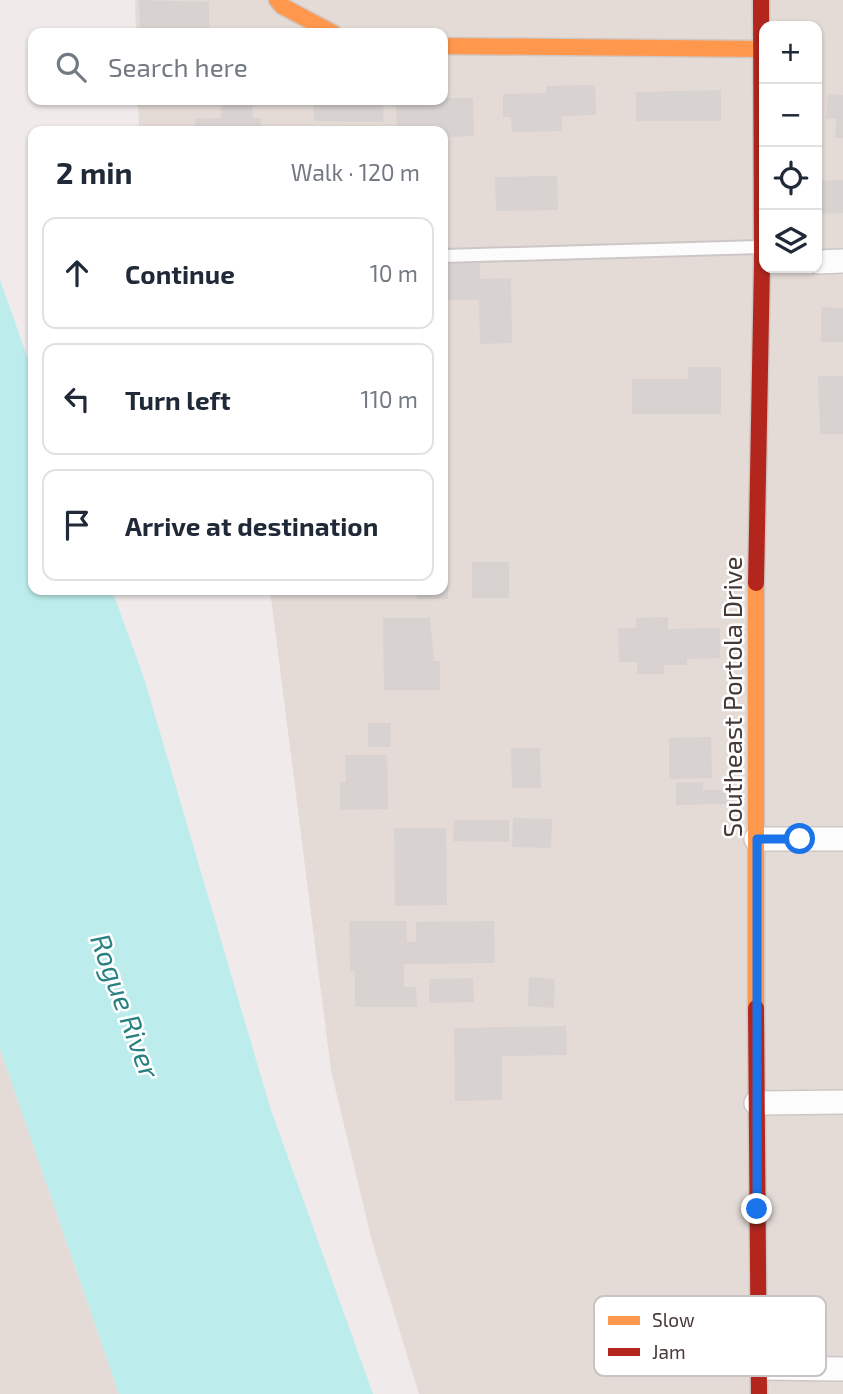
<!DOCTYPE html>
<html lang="en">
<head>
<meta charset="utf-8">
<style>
	:root { --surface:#fff; --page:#f6f6f7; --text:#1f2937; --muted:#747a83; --line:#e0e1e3 }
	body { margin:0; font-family:"Exo 2",sans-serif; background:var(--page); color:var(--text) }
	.controls { position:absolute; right:21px; top:21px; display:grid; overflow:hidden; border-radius:14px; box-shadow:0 2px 5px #0004 }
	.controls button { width:63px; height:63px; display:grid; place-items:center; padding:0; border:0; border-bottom:2px solid var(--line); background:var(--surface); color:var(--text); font:35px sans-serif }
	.stop { position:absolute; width:21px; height:21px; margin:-16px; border:5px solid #1a73e8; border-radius:50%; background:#fff }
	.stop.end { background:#1a73e8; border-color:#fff; box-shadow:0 2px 7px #0008 }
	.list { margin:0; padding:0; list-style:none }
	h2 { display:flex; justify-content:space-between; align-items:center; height:91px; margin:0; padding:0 28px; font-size:30px }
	h2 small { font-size:23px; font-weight:400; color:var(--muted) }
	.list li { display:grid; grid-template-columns:46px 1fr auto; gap:21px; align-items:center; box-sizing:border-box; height:112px; margin:0 14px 14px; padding:0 14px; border:2px solid var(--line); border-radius:14px }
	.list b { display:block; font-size:26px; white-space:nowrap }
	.list em { font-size:23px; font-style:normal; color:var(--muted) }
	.icon { flex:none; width:38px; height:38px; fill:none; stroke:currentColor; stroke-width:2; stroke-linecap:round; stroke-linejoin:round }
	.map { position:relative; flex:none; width:843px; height:1394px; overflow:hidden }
	.search { position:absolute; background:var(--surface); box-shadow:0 2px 5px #0004; left:28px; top:28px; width:420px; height:77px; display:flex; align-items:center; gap:18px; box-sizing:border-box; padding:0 24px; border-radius:14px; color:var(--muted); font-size:26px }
	.panel { position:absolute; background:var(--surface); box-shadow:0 2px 5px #0004; left:28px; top:126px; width:420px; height:469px; border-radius:14px }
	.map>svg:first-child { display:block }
</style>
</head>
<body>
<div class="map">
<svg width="843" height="1394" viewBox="0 0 843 1394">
	<rect width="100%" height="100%" fill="#f0ebea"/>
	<g fill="#e4dbd7" fill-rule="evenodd">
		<path d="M 135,0 L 843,0 L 843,1394 L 419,1394 L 372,1241 L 331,1071 L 270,590 L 443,590 L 443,131 L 139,131 L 138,100 L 443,100 L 443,33 L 136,33 ZM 764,26 L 817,26 L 817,268 L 764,268 Z"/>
		<polygon points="0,1049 119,1394 0,1394"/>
	</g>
	<polygon fill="#bcedec" points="0,280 33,373 33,590 112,590 144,678 270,1107 373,1394 119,1394 0,1049"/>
	<g fill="#d8d2d1">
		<polygon points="139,0 209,2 209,29 161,29 161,32 140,33"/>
		<polygon points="595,85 596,115 562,116 562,131 512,132 511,117 503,117 503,94 546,93 546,86"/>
		<polygon points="721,90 721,121 636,121 636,92"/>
		<polygon points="828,94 843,95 843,138 835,138 836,119 826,118"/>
		<polygon points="443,98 473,98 474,136 443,137 443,131 397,131 396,100"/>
		<polygon points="221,100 252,100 253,118 261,118 261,131 195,131 195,119 221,118"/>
		<polygon points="314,100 384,100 383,122 314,121"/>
		<polygon points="557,176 558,210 496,211 495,177"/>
		<polygon points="843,180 843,213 817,214 817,181"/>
		<polygon points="446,261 480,261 480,279 511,278 512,343 480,344 479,300 443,300"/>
		<polygon points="821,307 843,308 843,342 821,342"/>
		<polygon points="688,367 721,367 721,414 632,414 632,379 688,379"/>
		<polygon points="818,376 843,376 843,434 820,434"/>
		<rect x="472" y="562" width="37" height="36"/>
		<polygon points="443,570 448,570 448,599 417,599 417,590 443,590"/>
		<polygon points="668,617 668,629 720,628 720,658 687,659 687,665 664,665 664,674 637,674 637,662 619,662 618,628 636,628 636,618"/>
		<polygon points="383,618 430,618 434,661 440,661 440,690 384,690"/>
		<polygon points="368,723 391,723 390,747 368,747"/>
		<polygon points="711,737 712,778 669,779 669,738"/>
		<polygon points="511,748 540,748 541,788 512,788"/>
		<polygon points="345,755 387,755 388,809 340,810 340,782 346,782"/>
		<polygon points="703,782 703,790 728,790 729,804 676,805 676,783"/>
		<polygon points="513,818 552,819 551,848 512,847"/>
		<polygon points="454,820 509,820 509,842 453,841"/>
		<polygon points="394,828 446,828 447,905 395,906"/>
		<polygon points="349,921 406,921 407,942 416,942 416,922 494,921 495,963 404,964 404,987 416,987 417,1007 355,1007 355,971 350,971"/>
		<polygon points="529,977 555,979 554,1008 528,1006"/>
		<polygon points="473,978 474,1002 429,1003 429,979"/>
		<polygon points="566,1026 567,1055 502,1056 502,1100 455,1101 454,1028"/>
	</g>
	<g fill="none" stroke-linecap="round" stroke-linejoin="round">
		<defs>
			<polyline id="lane" points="443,256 761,247"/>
			<g id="street">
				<polyline points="817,262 843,261"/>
				<polyline points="756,839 843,839"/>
				<polyline points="756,1103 843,1102"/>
				<polyline points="759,1368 843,1369"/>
			</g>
			<g id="slow">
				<polyline points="277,0 282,6 333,33"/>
				<polyline points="443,46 762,49"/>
				<polyline points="756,1008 756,583"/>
			</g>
			<g id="jam">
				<polyline points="756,583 762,263 761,0"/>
				<polyline points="756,1008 759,1394"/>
			</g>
		</defs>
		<use href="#lane" stroke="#ccc7c6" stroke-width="16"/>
		<use href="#street" stroke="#ccc7c6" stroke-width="26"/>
		<use href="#slow" stroke="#d1c7c2" stroke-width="19"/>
		<use href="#jam" stroke="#d1c7c2" stroke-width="19"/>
		<use href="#lane" stroke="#fdfcfc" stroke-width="12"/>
		<use href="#street" stroke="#fdfcfc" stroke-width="23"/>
		<use href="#slow" stroke="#ff974d" stroke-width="16"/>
		<use href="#jam" stroke="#b3261e" stroke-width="16"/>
	</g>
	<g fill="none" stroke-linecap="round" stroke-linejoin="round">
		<polyline stroke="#1a73e8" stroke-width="9" points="757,1209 757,839 800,839"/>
	</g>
	<g text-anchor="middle" stroke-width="5" stroke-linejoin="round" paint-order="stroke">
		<g font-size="26" fill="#463936" stroke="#fff">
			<text transform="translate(733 697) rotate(-90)" y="9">Southeast Portola Drive</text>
		</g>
		<g font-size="28" font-style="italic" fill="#288080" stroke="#fff">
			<text transform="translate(125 1006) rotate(70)" y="10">Rogue River</text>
		</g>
	</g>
	<rect x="594" y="1296" width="232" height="80" rx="10" fill="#fff" stroke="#c8c4c3" stroke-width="2"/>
	<rect x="608" y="1316" width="32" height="9" fill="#ff974d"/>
	<rect x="608" y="1348" width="32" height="8" fill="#b3261e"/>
	<g font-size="19" fill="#463936">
		<text x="652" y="1327">Slow</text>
		<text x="652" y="1359">Jam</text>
	</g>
</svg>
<div class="controls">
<button>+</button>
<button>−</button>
<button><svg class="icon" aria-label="locate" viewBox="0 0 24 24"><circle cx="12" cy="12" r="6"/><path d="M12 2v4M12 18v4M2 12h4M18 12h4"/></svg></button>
<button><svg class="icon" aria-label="layers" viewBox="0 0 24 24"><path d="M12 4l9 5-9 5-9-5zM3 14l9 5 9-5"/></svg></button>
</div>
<div class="stop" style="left:800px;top:839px"></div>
<div class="stop end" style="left:757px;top:1209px"></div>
<div class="search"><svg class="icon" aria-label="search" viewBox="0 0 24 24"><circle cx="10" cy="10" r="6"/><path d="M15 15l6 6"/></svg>Search here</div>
<section class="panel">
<h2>2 min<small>Walk · 120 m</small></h2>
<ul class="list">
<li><svg class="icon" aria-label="ahead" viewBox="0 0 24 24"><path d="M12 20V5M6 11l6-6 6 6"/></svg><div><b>Continue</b></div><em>10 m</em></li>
<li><svg class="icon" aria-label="left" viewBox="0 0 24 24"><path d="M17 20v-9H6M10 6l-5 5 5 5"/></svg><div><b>Turn left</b></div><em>110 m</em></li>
<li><svg class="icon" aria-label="arrive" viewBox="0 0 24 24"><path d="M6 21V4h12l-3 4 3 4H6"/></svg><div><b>Arrive at destination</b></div></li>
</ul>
</section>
</div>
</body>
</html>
